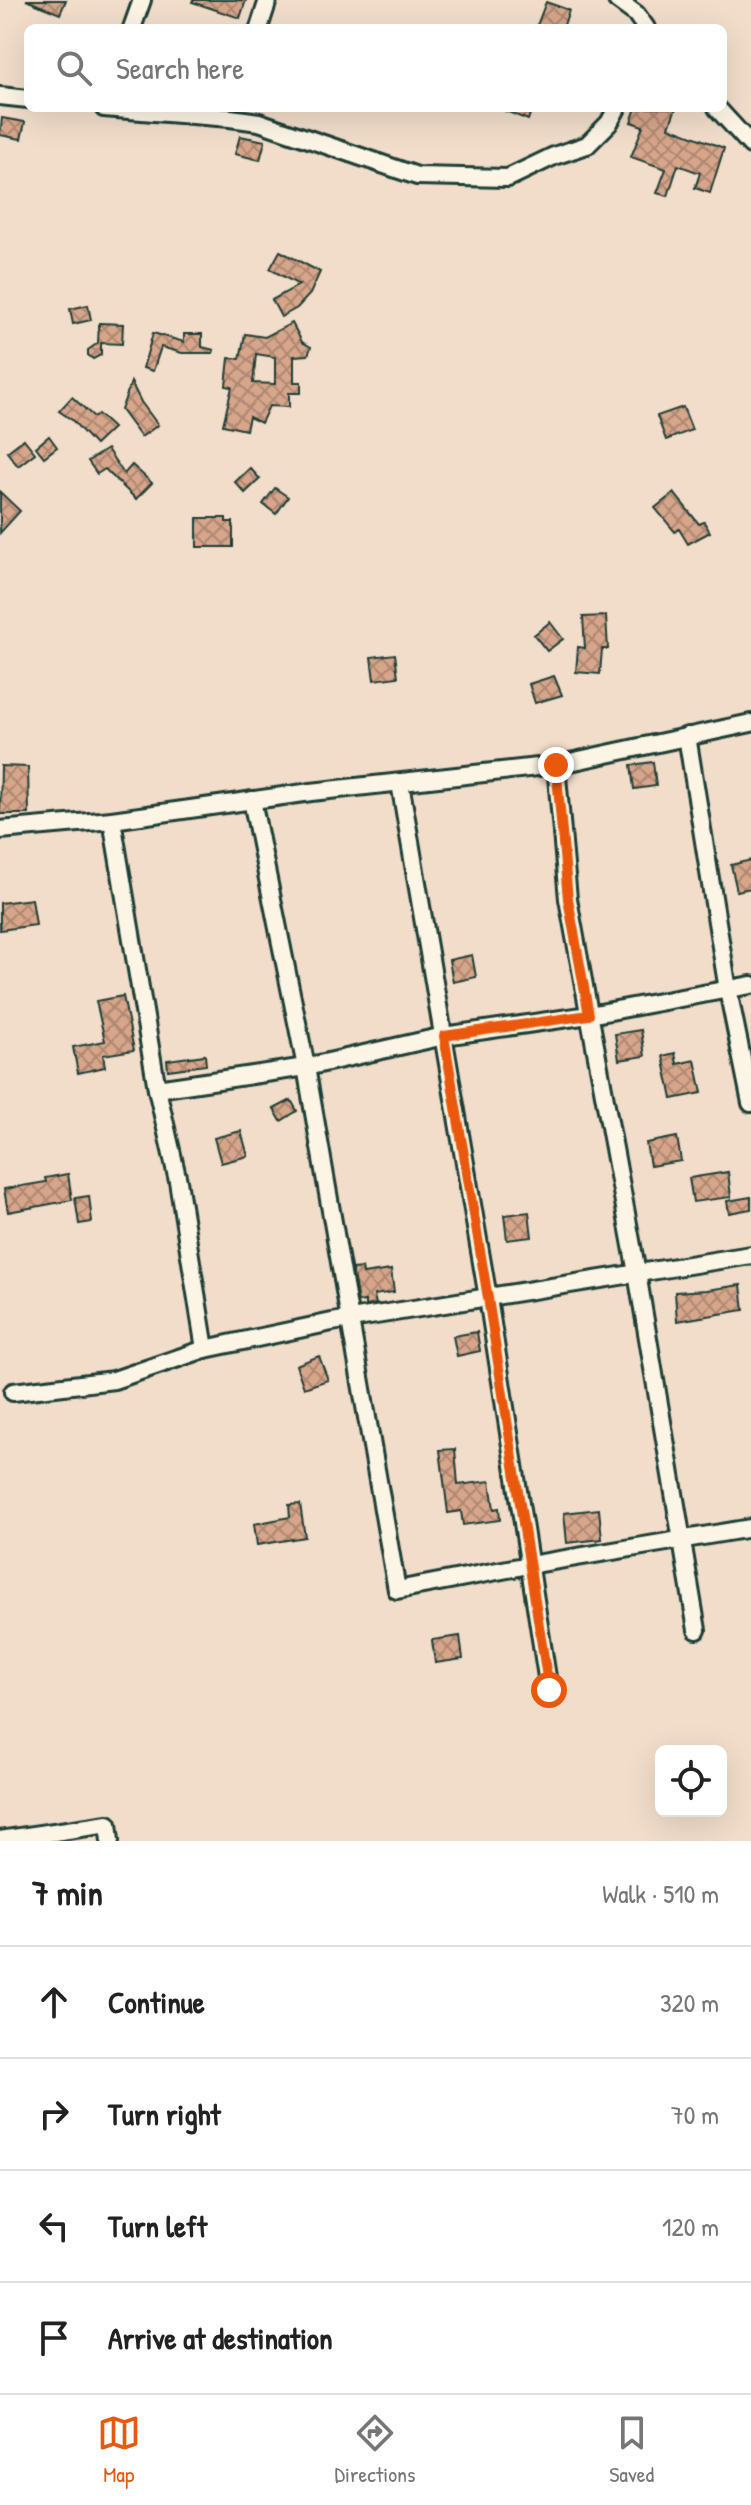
<!DOCTYPE html>
<html lang="en">
<head>
<meta charset="utf-8">
<style>
	:root { --surface:#fff; --page:#f6f6f6; --text:#222; --muted:#767676; --line:#e0e0e0; --accent:#ea580c }
	body { margin:0; font-family:"Patrick Hand",sans-serif; background:var(--page); color:var(--text) }
	.controls { position:absolute; right:24px; bottom:24px; display:grid; overflow:hidden; border-radius:12px; box-shadow:0 8px 32px #0002 }
	.controls button { width:72px; height:72px; display:grid; place-items:center; padding:0; border:0; border-bottom:2px solid var(--line); background:var(--surface); color:var(--text); font:40px sans-serif }
	.stop { position:absolute; width:24px; height:24px; margin:-18px; border:6px solid #ea580c; border-radius:50%; background:#fff }
	.stop.end { background:#ea580c; border-color:#fff; box-shadow:0 2px 8px #0008 }
	.list { margin:0; padding:0; list-style:none }
	h2 { display:flex; justify-content:space-between; align-items:center; height:104px; margin:0; padding:0 32px; font-size:34px }
	h2 small { font-size:26px; font-weight:400; color:var(--muted) }
	.list li { display:grid; grid-template-columns:52px 1fr auto; gap:24px; align-items:center; box-sizing:border-box; height:112px; padding:0 32px; border-top:2px solid var(--line) }
	.list b { display:block; font-size:30px; white-space:nowrap }
	.list em { font-size:26px; font-style:normal; color:var(--muted) }
	.icon { flex:none; width:44px; height:44px; fill:none; stroke:currentColor; stroke-width:2; stroke-linecap:round; stroke-linejoin:round }
	.map { position:relative; flex:none; width:751px; height:1841px; overflow:hidden }
	.search { position:absolute; background:var(--surface); box-shadow:0 8px 32px #0002; left:24px; right:24px; top:24px; height:88px; display:flex; align-items:center; gap:20px; box-sizing:border-box; padding:0 28px; border-radius:12px; color:var(--muted); font-size:30px }
	.sheet { height:552px; background:var(--surface) }
	nav { display:flex; justify-content:space-around; align-items:center; box-sizing:border-box; height:112px; border-top:2px solid var(--line); background:var(--surface); font-size:22px; color:var(--muted) }
	nav a { display:grid; justify-items:center; gap:4px }
	nav .on { color:var(--accent) }
	.map>svg:first-child { display:block }
</style>
</head>
<body>
<div class="map">
<svg width="751" height="1841" viewBox="0 0 751 1841">
	<defs>
		<pattern id="building-cross-hatch" width="8" height="8" patternUnits="userSpaceOnUse" patternTransform="scale(2)"><rect width="8" height="8" fill="#d7a58a"/><path d="M0 0l8 8M0 8l8-8" fill="none" stroke="#ae8872"/></pattern>
	</defs>
	<rect width="100%" height="100%" fill="#f1ddca"/>
	<filter id="ink" filterUnits="userSpaceOnUse"><feTurbulence type="fractalNoise" baseFrequency=".0125" numOctaves="2"/><feDisplacementMap in="SourceGraphic" scale="16" xChannelSelector="R" yChannelSelector="G"/><feConvolveMatrix kernelMatrix="1 2 1 2 8 2 1 2 1" color-interpolation-filters="sRGB"/></filter>
	<g filter="url(#ink)">
		<g fill="url(#building-cross-hatch)" stroke="#1f3d34" stroke-width="2" fill-rule="evenodd">
			<polygon points="26,0 66,0 60,14"/>
			<polygon points="193,0 246,0 240,18 192,2"/>
			<polygon points="546,2 569,10 563,28 536,28"/>
			<polygon points="498,108 532,108 528,120"/>
			<polygon points="636,108 676,108 669,127 724,148 710,193 695,188 700,173 678,165 668,196 657,193 666,169 631,157 643,126 631,122"/>
			<polygon points="2,118 25,122 21,139 0,135"/>
			<polygon points="240,136 265,141 260,160 235,154"/>
			<polygon points="280,251 320,272 310,294 297,308 281,317 272,300 299,285 270,269"/>
			<polygon points="88,305 91,320 73,324 70,309"/>
			<polygon points="99,323 123,324 122,344 101,343 101,355 93,359 88,355 88,350 98,343"/>
			<path d="M 292,323 L 302,342 L 311,347 L 308,355 L 294,356 L 294,382 L 301,382 L 301,393 L 289,393 L 289,407 L 269,406 L 261,423 L 249,417 L 246,430 L 223,425 L 232,387 L 226,386 L 229,358 L 240,359 L 245,334 L 265,337 ZM 256,354 L 275,357 L 275,384 L 253,383 Z"/>
			<polygon points="153,333 184,342 184,334 202,334 202,347 214,350 213,353 182,353 161,347 153,371 143,368"/>
			<polygon points="131,382 141,402 158,425 141,437 121,410"/>
			<polygon points="72,397 94,417 98,414 113,428 95,445 72,420 59,411"/>
			<polygon points="683,407 692,430 666,440 657,416"/>
			<polygon points="49,436 57,447 44,457 36,447"/>
			<polygon points="24,439 35,453 18,466 7,452"/>
			<polygon points="107,449 124,474 132,465 152,483 136,499 105,469 97,474 88,461"/>
			<polygon points="250,468 260,479 245,493 235,482"/>
			<polygon points="275,488 288,497 276,514 263,504"/>
			<polygon points="0,492 20,511 0,533"/>
			<polygon points="674,493 699,524 704,522 710,532 688,544 679,529 675,532 655,508"/>
			<polygon points="197,518 226,518 226,522 233,522 233,547 197,547"/>
			<polygon points="606,616 608,649 602,649 600,674 576,672 578,647 585,648 583,617"/>
			<polygon points="550,622 563,639 547,651 534,635"/>
			<polygon points="395,654 398,677 374,680 371,657"/>
			<polygon points="554,676 562,695 535,703 529,684"/>
			<polygon points="653,762 656,786 634,789 631,765"/>
			<polygon points="1,766 28,767 29,814 0,814"/>
			<polygon points="751,860 751,888 737,891 731,865"/>
			<polygon points="32,899 36,925 0,930 0,903"/>
			<polygon points="472,955 476,977 453,982 449,960"/>
			<polygon points="123,996 134,1050 103,1055 105,1067 78,1073 73,1047 105,1041 96,1001"/>
			<polygon points="641,1030 645,1056 619,1060 615,1034"/>
			<polygon points="675,1053 677,1064 695,1060 702,1093 672,1099 663,1056"/>
			<polygon points="205,1055 206,1065 168,1070 167,1060"/>
			<polygon points="291,1100 297,1111 281,1121 274,1109"/>
			<polygon points="241,1131 248,1156 221,1163 214,1138"/>
			<polygon points="677,1137 681,1161 650,1166 646,1143"/>
			<polygon points="728,1172 731,1197 693,1202 689,1178"/>
			<polygon points="68,1174 72,1200 8,1212 4,1189 46,1182 45,1178"/>
			<polygon points="89,1196 92,1222 79,1224 75,1198"/>
			<polygon points="751,1197 751,1209 729,1213 727,1201"/>
			<polygon points="529,1212 532,1237 507,1240 504,1215"/>
			<polygon points="362,1268 363,1274 391,1270 394,1292 374,1295 376,1304 365,1306 365,1301 358,1302 352,1269"/>
			<polygon points="741,1285 744,1310 677,1321 675,1292 707,1290"/>
			<polygon points="477,1332 480,1351 457,1356 453,1336"/>
			<polygon points="319,1356 328,1380 304,1388 296,1365"/>
			<polygon points="455,1449 458,1485 490,1481 494,1509 499,1508 500,1520 463,1525 461,1511 448,1513 440,1450"/>
			<polygon points="300,1504 305,1537 257,1545 254,1524 290,1517 289,1505"/>
			<polygon points="599,1509 602,1539 567,1543 564,1513"/>
			<polygon points="460,1636 463,1659 435,1663 432,1640"/>
		</g>
		<g fill="none" stroke-linecap="round" stroke-linejoin="round">
			<defs>
				<g id="minor">
					<polyline points="617,0 636,14 646,28"/>
					<polyline points="132,28 142,0"/>
					<polyline points="259,28 268,0"/>
					<polyline points="0,96 28,99"/>
					<polyline points="104,108 230,118 259,122 417,176 508,178 554,156 587,145 609,123 617,108"/>
					<polyline points="717,108 751,145"/>
					<polyline points="687,736 728,990 751,1103"/>
					<polyline points="556,765 568,899 637,1273 697,1630"/>
					<polyline points="400,783 488,1298 549,1690"/>
					<polyline points="252,800 306,1067 397,1590 529,1565 751,1528"/>
					<polyline points="112,820 157,1089"/>
					<polyline points="0,830 112,820 311,792 556,765 751,723"/>
					<polyline points="205,1349 178,1181 157,1089 306,1067 444,1036 589,1015 751,985"/>
					<polyline points="13,1392 114,1380 205,1349 332,1322 751,1255"/>
					<polyline points="0,1840 108,1824 110,1841"/>
				</g>
			</defs>
			<use href="#minor" stroke="#1f3d34" stroke-width="22"/>
			<use href="#minor" stroke="#fcf5e5" stroke-width="16"/>
		</g>
	</g>
	<g fill="none" stroke-linecap="round" stroke-linejoin="round" filter="url(#ink)">
		<polyline stroke="#ea580c" stroke-width="10" points="549,1690 488,1298 444,1036 589,1015 568,899 556,765"/>
	</g>
</svg>
<div class="controls">
<button><svg class="icon" aria-label="locate" viewBox="0 0 24 24"><circle cx="12" cy="12" r="6"/><path d="M12 2v4M12 18v4M2 12h4M18 12h4"/></svg></button>
</div>
<div class="stop" style="left:549px;top:1690px"></div>
<div class="stop end" style="left:556px;top:765px"></div>
<div class="search"><svg class="icon" aria-label="search" viewBox="0 0 24 24"><circle cx="10" cy="10" r="6"/><path d="M15 15l6 6"/></svg>Search here</div>
</div>
<section class="sheet">
<h2>7 min<small>Walk · 510 m</small></h2>
<ul class="list">
<li><svg class="icon" aria-label="ahead" viewBox="0 0 24 24"><path d="M12 20V5M6 11l6-6 6 6"/></svg><div><b>Continue</b></div><em>320 m</em></li>
<li><svg class="icon" aria-label="right" viewBox="0 0 24 24"><path d="M7 20v-9h11M14 6l5 5-5 5"/></svg><div><b>Turn right</b></div><em>70 m</em></li>
<li><svg class="icon" aria-label="left" viewBox="0 0 24 24"><path d="M17 20v-9H6M10 6l-5 5 5 5"/></svg><div><b>Turn left</b></div><em>120 m</em></li>
<li><svg class="icon" aria-label="arrive" viewBox="0 0 24 24"><path d="M6 21V4h12l-3 4 3 4H6"/></svg><div><b>Arrive at destination</b></div></li>
</ul>
</section>
<nav>
<a class="on"><svg class="icon" aria-label="map" viewBox="0 0 24 24"><path d="M3 6l6-2 6 2 6-2v14l-6 2-6-2-6 2zM9 4v14M15 6v14"/></svg>Map</a>
<a><svg class="icon" aria-label="directions" viewBox="0 0 24 24"><path d="M12 3l9 9-9 9-9-9zM9 14v-3h6M13 9l2 2-2 2"/></svg>Directions</a>
<a><svg class="icon" aria-label="saved" viewBox="0 0 24 24"><path d="M7 4h10v16l-5-4-5 4z"/></svg>Saved</a>
</nav>
</body>
</html>
